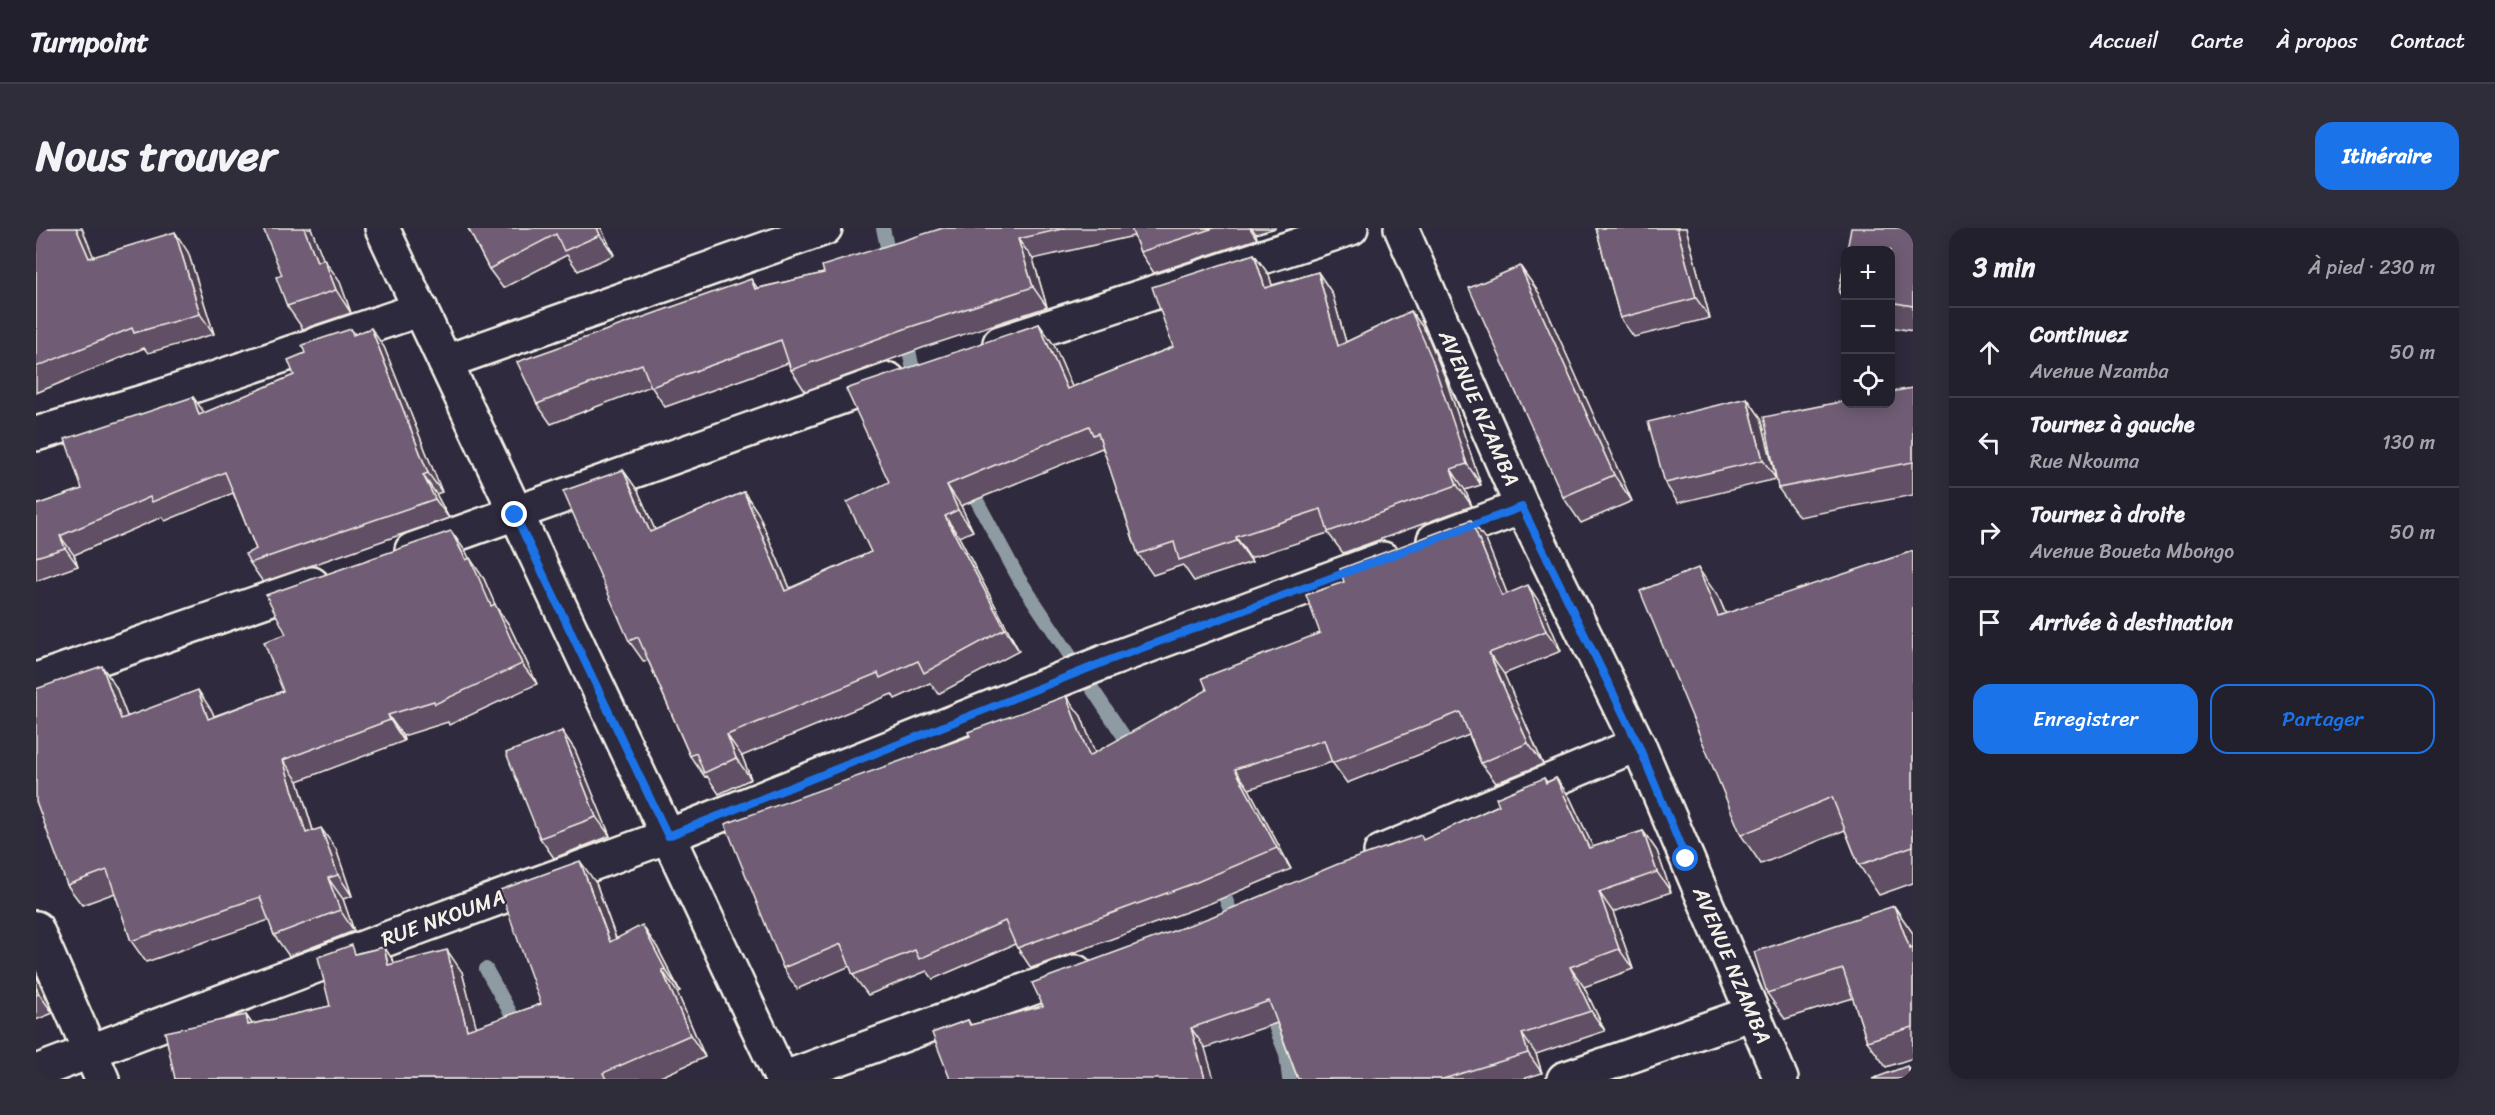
<!DOCTYPE html>
<html lang="fr">
<head>
<meta charset="utf-8">
<style>
	:root { --surface:#23202e; --page:#2f2d3a; --text:#f1f3f6; --muted:#a3a3aa; --line:#403e4a; --accent:#1a73e8 }
	body { margin:0; font-family:Sriracha,sans-serif; background:var(--page); color:var(--text) }
	.controls { position:absolute; right:18px; top:18px; display:grid; overflow:hidden; border-radius:12px; box-shadow:0 3px 15px #0003 }
	.controls button { width:54px; height:54px; display:grid; place-items:center; padding:0; border:0; border-bottom:2px solid var(--line); background:var(--surface); color:var(--text); font:30px sans-serif }
	.stop { position:absolute; width:18px; height:18px; margin:-14px; border:4px solid #1a73e8; border-radius:50%; background:#fff }
	.stop.end { background:#1a73e8; border-color:#fff; box-shadow:0 2px 6px #0008 }
	.list { margin:0; padding:0; list-style:none }
	h2 { display:flex; justify-content:space-between; align-items:center; height:78px; margin:0; padding:0 24px; font-size:26px }
	h2 small { font-size:20px; font-weight:400; color:var(--muted) }
	.list li { display:grid; grid-template-columns:39px 1fr auto; gap:18px; align-items:center; box-sizing:border-box; height:90px; padding:0 24px; border-top:2px solid var(--line) }
	.list b { display:block; font-size:22px; white-space:nowrap }
	.list p { margin:0; font-size:20px; white-space:nowrap; color:var(--muted) }
	.list em { font-size:20px; font-style:normal; color:var(--muted) }
	.actions { display:flex; gap:12px; padding:18px 24px }
	.actions a { flex:1; padding:14px 0; border:2px solid var(--accent); border-radius:18px; text-align:center; font-size:21px; color:var(--accent) }
	.actions .main { background:var(--accent); color:#fff }
	.icon { flex:none; width:33px; height:33px; fill:none; stroke:currentColor; stroke-width:2; stroke-linecap:round; stroke-linejoin:round }
	.map { position:relative; flex:none; width:1877px; height:851px; overflow:hidden; border-radius:18px }
	header { display:flex; align-items:center; gap:36px; box-sizing:border-box; height:84px; padding:0 30px; background:var(--surface); border-bottom:2px solid var(--line) }
	header strong { font-size:28px }
	nav { display:flex; gap:33px; margin-inline-start:auto; font-size:21px }
	.intro { display:flex; align-items:center; justify-content:space-between; box-sizing:border-box; height:144px; padding:0 36px }
	h1 { margin:0; font-size:42px }
	.button { padding:15px 27px; border-radius:18px; background:var(--accent); color:#fff; font-size:21px; font-weight:700 }
	main { display:flex; gap:36px; padding:0 36px }
	aside { flex:1; background:var(--surface); border-radius:18px; box-shadow:0 3px 15px #0003 }
	.map>svg:first-child { display:block }
</style>
</head>
<body>
<header>
<strong>Turnpoint</strong>
<nav><a>Accueil</a><a>Carte</a><a>À propos</a><a>Contact</a></nav>
</header>
<div class="intro"><h1>Nous trouver</h1><a class="button">Itinéraire</a></div>
<main>
<div class="map">
<svg width="1877" height="851" viewBox="0 0 1877 851">
	<rect width="100%" height="100%" fill="#2f2a3d"/>
	<filter id="ink" filterUnits="userSpaceOnUse"><feTurbulence type="fractalNoise" baseFrequency=".0167" numOctaves="2"/><feDisplacementMap in="SourceGraphic" scale="12" xChannelSelector="R" yChannelSelector="G"/><feConvolveMatrix kernelMatrix="1 2 1 2 8 2 1 2 1" color-interpolation-filters="sRGB"/></filter>
	<g filter="url(#ink)">
		<g fill="none" stroke-linecap="round" stroke-linejoin="round">
			<g stroke="#8e9ba2" stroke-width="14">
				<polyline points="847,0 854,33"/>
				<polyline points="870,108 880,156"/>
				<polyline points="932,256 983,351 1097,522"/>
				<polyline points="1183,654 1200,697"/>
				<polyline points="450,741 484,802"/>
				<polyline points="1232,780 1250,826 1253,851"/>
			</g>
			<defs>
				<g id="minor">
					<polyline points="346,0 746,851"/>
					<polyline points="1365,0 1486,279 1602,516 1745,851"/>
					<polyline points="964,115 1315,0"/>
					<polyline points="409,134 789,0"/>
					<polyline points="0,206 127,168 385,81"/>
					<polyline points="1398,312 1486,279"/>
					<polyline points="376,322 853,152"/>
					<polyline points="0,452 276,356"/>
					<polyline points="1345,624 1602,516"/>
					<polyline points="0,700 66,851"/>
					<polyline points="0,844 364,706 632,608 1071,433 1347,331"/>
					<polyline points="746,851 1040,744"/>
					<polyline points="1528,851 1717,785"/>
				</g>
			</defs>
			<use href="#minor" stroke="#f4f1e8" stroke-width="38"/>
			<use href="#minor" stroke="#2f2a3d" stroke-width="33"/>
		</g>
		<g fill="#605065" stroke="#f4f1e8" stroke-width="1.5">
			<polygon points="0,0 58,29 152,24 178,106 112,125 108,120 0,165"/>
			<polygon points="275,0 287,31 304,54 315,85 267,101 251,78 246,47"/>
			<polygon points="432,0 565,0 578,27 542,43 531,27 467,60 453,41"/>
			<polygon points="907,0 1240,0 1220,6 1221,11 1118,45 1104,24 1098,8 997,31 1011,79 889,119 769,163 755,142 752,135 629,179 615,158 515,196 501,176 722,60 788,45"/>
			<polygon points="1560,0 1650,0 1674,90 1598,109 1584,90"/>
			<polygon points="1877,0 1877,103 1854,99 1854,22"/>
			<polygon points="1218,26 1233,47 1236,57 1282,44 1296,65 1310,114 1375,83 1390,104 1410,152 1445,257 1429,262 1436,278 1307,325 1292,305 1214,330 1216,334 1158,353 1147,337 1117,347 1102,326 1069,225 1066,220 925,278 937,303 923,309 983,423 902,466 894,455 859,471 856,466 706,528 715,551 683,566 671,548 669,549 654,528 612,432 608,434 593,413 587,242 602,263 619,302 708,264 722,285 754,360 835,324 853,254 1003,96 1018,117 1036,159 1137,119"/>
			<polygon points="1809,30 1809,73 1803,64"/>
			<polygon points="1484,38 1503,65 1596,273 1545,295 1527,269"/>
			<polygon points="315,101 319,106 348,119 406,264 400,266 413,290 227,354 214,335 220,321 197,265 129,293 126,289 38,327 42,338 0,353 0,277 46,261 157,169 168,185 258,147 269,125"/>
			<polygon points="1877,160 1877,267 1763,289 1742,260"/>
			<polygon points="1711,170 1725,190 1740,251 1642,275 1629,255"/>
			<polygon points="1450,312 1471,365 1506,378 1525,423 1468,446 1507,536 1460,555 1445,535 1433,507 1311,555 1296,534 1213,561 1255,641 1175,675 995,740 979,716 897,751 891,743 832,767 817,747 814,738 761,761 747,740 1045,488 1059,525 1284,405"/>
			<polygon points="1877,323 1877,655 1843,667 1823,637 1809,602 1725,636 1705,607 1683,370 1690,386"/>
			<polygon points="430,324 433,331 448,351 460,379 473,397 501,456 413,497 412,494 367,508 368,513 262,553 277,602 300,621 316,668 307,671 318,703 253,728 238,707 233,692 110,734 95,713 79,665 46,677 31,657 80,459 91,488 176,483 178,488 247,463 250,406"/>
			<polygon points="526,503 539,522 574,608 518,630 504,610"/>
			<polygon points="1508,550 1511,554 1520,550 1534,570 1557,619 1607,603 1621,623 1635,664 1577,684 1597,741 1548,759 1569,803 1500,826 1506,845 1487,851 1262,851 1241,795 1169,820 896,805 932,792 935,797 1007,778 1388,612 1463,577"/>
			<polygon points="560,655 580,710 621,719 644,763 641,764 669,829 620,851 139,851 210,787 216,796 294,778 322,725 348,719 359,735 426,744 440,799 505,776"/>
			<polygon points="1858,678 1877,706 1877,830 1850,839 1831,813 1817,770 1749,791 1731,765"/>
			<polygon points="0,747 17,785 0,792"/>
		</g>
		<g fill="#4e4152" stroke="#f4f1e8" stroke-width="1.5">
			<polygon points="40,0 46,0 66,50 53,30"/>
			<polygon points="268,0 275,0 297,56 281,34"/>
			<polygon points="561,0 565,0 578,27 564,7"/>
			<polygon points="1214,0 1216,0 1220,6 1221,11"/>
			<polygon points="1641,0 1650,0 1674,90 1660,70"/>
			<polygon points="139,4 152,24 178,106 164,86"/>
			<polygon points="982,11 997,31 1011,79 997,59"/>
			<polygon points="1218,26 1233,47 1243,81 1229,60"/>
			<polygon points="288,31 304,54 315,85 300,62"/>
			<polygon points="1484,38 1503,65 1596,273 1578,247"/>
			<polygon points="1282,44 1296,65 1317,139 1302,118"/>
			<polygon points="715,51 729,71 719,61"/>
			<polygon points="1375,83 1390,104 1410,152 1445,257 1431,236"/>
			<polygon points="1003,96 1018,117 1046,182 1031,161"/>
			<polygon points="335,100 348,119 406,264 392,245"/>
			<polygon points="157,169 170,187 163,187"/>
			<polygon points="1711,170 1725,190 1740,251 1727,232"/>
			<polygon points="1415,241 1429,262 1436,278 1421,257"/>
			<polygon points="587,242 602,263 629,325 614,304"/>
			<polygon points="387,247 400,266 413,290 399,271"/>
			<polygon points="911,257 925,278 937,303 922,282"/>
			<polygon points="708,264 722,285 764,384 749,363"/>
			<polygon points="909,288 923,309 983,423 969,401"/>
			<polygon points="1435,292 1450,312 1480,388 1466,368"/>
			<polygon points="415,303 430,324 436,336 434,330 448,351 460,379 473,397 501,456 486,436"/>
			<polygon points="24,308 38,327 42,338 29,320"/>
			<polygon points="1200,309 1214,330 1216,334 1201,313"/>
			<polygon points="1662,340 1683,370 1703,418 1682,388"/>
			<polygon points="1492,357 1506,378 1525,423 1510,403"/>
			<polygon points="1453,425 1468,446 1507,536 1492,515"/>
			<polygon points="66,438 80,459 100,512 85,491"/>
			<polygon points="162,462 176,483 187,511 172,491"/>
			<polygon points="1030,468 1045,488 1068,548 1053,528"/>
			<polygon points="352,487 367,508 368,513 354,492"/>
			<polygon points="526,503 539,522 574,608 560,589"/>
			<polygon points="691,507 706,528 715,551 700,530"/>
			<polygon points="247,532 262,553 284,626 270,605"/>
			<polygon points="1199,541 1213,561 1255,641 1241,620"/>
			<polygon points="1520,550 1534,570 1567,640 1553,620"/>
			<polygon points="285,600 300,621 316,668 302,647"/>
			<polygon points="1607,603 1621,623 1635,664 1621,644"/>
			<polygon points="544,633 560,655 589,736 574,714"/>
			<polygon points="292,650 307,671 318,703 304,682"/>
			<polygon points="1563,664 1577,684 1597,741 1583,721"/>
			<polygon points="1858,678 1876,704 1877,706 1877,726 1874,721"/>
			<polygon points="606,697 621,719 644,763 629,741"/>
			<polygon points="348,719 363,741 352,737"/>
			<polygon points="411,722 426,744 447,824 431,802"/>
			<polygon points="1534,739 1548,759 1569,803 1555,783"/>
			<polygon points="626,742 641,764 669,829 654,807"/>
			<polygon points="0,747 17,785 3,766 0,759"/>
			<polygon points="210,787 225,809 212,797"/>
			<polygon points="1155,800 1169,820 1178,851 1169,851"/>
			<polygon points="1486,806 1500,826 1506,845 1492,825"/>
			<polygon points="1871,838 1877,847 1877,851 1876,851"/>
		</g>
		<g fill="#705d75" stroke="#f4f1e8" stroke-width="1.5">
			<polygon points="0,0 40,0 53,30 139,4 164,86 98,105 96,100 0,139"/>
			<polygon points="227,0 268,0 281,34 288,31 300,62 251,78 240,49 246,47"/>
			<polygon points="432,0 561,0 564,7 528,23 520,6 453,41"/>
			<polygon points="907,0 1030,0 982,11 997,59 874,99 755,142 745,112 615,159 606,136 501,176 481,134 715,51 719,61 788,45 786,38"/>
			<polygon points="1095,0 1178,0 1104,24"/>
			<polygon points="1560,0 1641,0 1660,70 1584,90"/>
			<polygon points="1815,0 1877,0 1877,78 1854,74 1854,22 1811,22"/>
			<polygon points="1218,26 1229,60 1282,44 1302,118 1375,83 1396,131 1431,236 1415,241 1421,257 1292,304 1285,281 1200,309 1201,313 1143,332 1138,314 1102,326 1062,205 1057,207 1053,198 911,257 922,282 909,288 969,401 888,445 882,433 844,450 842,445 691,507 700,530 668,545 660,525 654,528 602,409 593,413 527,263 587,242 614,304 708,264 749,363 835,324 811,274 853,254 810,161 1003,96 1031,161 1137,119 1116,59"/>
			<polygon points="1809,30 1809,65 1803,64"/>
			<polygon points="1484,38 1578,247 1527,269 1433,60"/>
			<polygon points="335,100 392,245 387,247 399,271 214,335 209,326 220,321 189,244 116,274 114,269 24,308 29,320 0,329 0,277 46,261 29,211 157,169 163,187 258,147 252,132 269,125 266,117 315,101 317,107"/>
			<polygon points="1877,160 1877,234 1742,260 1728,189 1809,173 1809,176 1854,176 1854,164"/>
			<polygon points="1711,170 1727,232 1629,255 1612,194"/>
			<polygon points="1435,292 1466,368 1492,357 1510,403 1453,425 1492,515 1445,535 1424,484 1296,535 1288,512 1199,541 1241,620 1161,654 981,720 969,693 883,731 879,722 817,747 805,716 747,740 689,596 934,508 932,504 1030,468 1053,528 1171,462 1166,450 1284,405 1270,367 1308,354 1304,341"/>
			<polygon points="415,303 430,332 434,330 455,378 459,376 486,436 399,476 398,473 352,487 354,492 247,532 270,605 285,600 302,647 292,650 304,682 238,707 224,669 95,713 71,642 31,657 0,573 0,461 66,438 85,491 162,462 172,491 247,463 228,414 250,406 230,367"/>
			<polygon points="1877,323 1877,618 1823,637 1796,569 1705,607 1604,363 1662,340 1682,388"/>
			<polygon points="526,503 560,589 504,610 470,525"/>
			<polygon points="1508,550 1510,555 1520,550 1553,620 1607,603 1621,644 1563,664 1583,721 1534,739 1555,783 1486,806 1492,825 1407,851 1262,851 1233,773 1155,800 1169,851 914,851 896,805 932,792 934,797 1007,778 996,755 1175,689 1302,636 1385,607 1387,612 1463,577 1460,570"/>
			<polygon points="544,633 574,714 606,697 629,741 626,742 654,807 567,845 570,851 139,851 129,804 210,787 212,797 294,778 282,729 316,717 319,726 348,719 352,737 411,722 431,802 505,776 464,662"/>
			<polygon points="1858,678 1874,721 1877,720 1877,799 1831,813 1807,741 1731,765 1718,724"/>
			<polygon points="0,759 3,766 0,767"/>
			<polygon points="1871,838 1876,851 1836,851"/>
		</g>
	</g>
	<g fill="none" stroke-linecap="round" stroke-linejoin="round" filter="url(#ink)">
		<polyline stroke="#1a73e8" stroke-width="8" points="479,287 632,608 1071,433 1486,279 1602,516 1650,631"/>
	</g>
	<g text-anchor="middle" stroke-width="4.5" stroke-linejoin="round" paint-order="stroke">
		<g font-size="21" fill="#f4f1e8" stroke="#2f2a3d">
			<text transform="translate(1443 180) rotate(66)" y="7">AVENUE NZAMBA</text>
			<text transform="translate(407 690) rotate(-20)" y="7">RUE NKOUMA</text>
			<text transform="translate(1696 737) rotate(67)" y="7">AVENUE NZAMBA</text>
		</g>
	</g>
</svg>
<div class="controls">
<button>+</button>
<button>−</button>
<button><svg class="icon" aria-label="locate" viewBox="0 0 24 24"><circle cx="12" cy="12" r="6"/><path d="M12 2v4M12 18v4M2 12h4M18 12h4"/></svg></button>
</div>
<div class="stop" style="left:1650px;top:631px"></div>
<div class="stop end" style="left:479px;top:287px"></div>
</div>
<aside>
<h2>3 min<small>À pied · 230 m</small></h2>
<ul class="list">
<li><svg class="icon" aria-label="ahead" viewBox="0 0 24 24"><path d="M12 20V5M6 11l6-6 6 6"/></svg><div><b>Continuez</b><p>Avenue Nzamba</p></div><em>50 m</em></li>
<li><svg class="icon" aria-label="left" viewBox="0 0 24 24"><path d="M17 20v-9H6M10 6l-5 5 5 5"/></svg><div><b>Tournez à gauche</b><p>Rue Nkouma</p></div><em>130 m</em></li>
<li><svg class="icon" aria-label="right" viewBox="0 0 24 24"><path d="M7 20v-9h11M14 6l5 5-5 5"/></svg><div><b>Tournez à droite</b><p>Avenue Boueta Mbongo</p></div><em>50 m</em></li>
<li><svg class="icon" aria-label="arrive" viewBox="0 0 24 24"><path d="M6 21V4h12l-3 4 3 4H6"/></svg><div><b>Arrivée à destination</b></div></li>
</ul>
<div class="actions"><a class="main">Enregistrer</a><a>Partager</a></div>
</aside>
</main>
</body>
</html>
